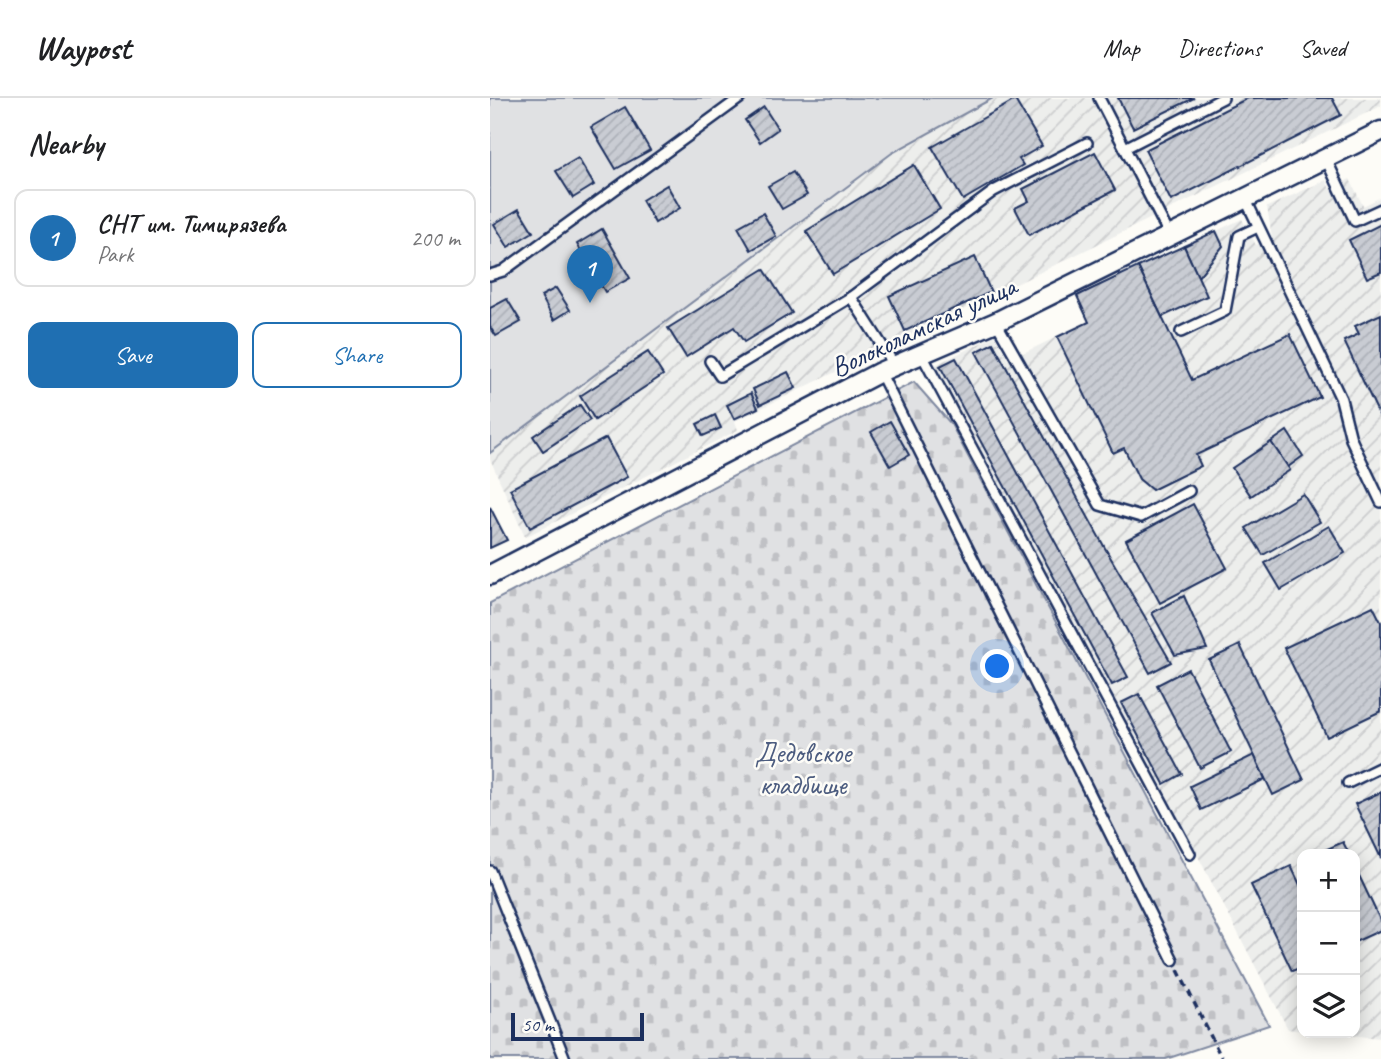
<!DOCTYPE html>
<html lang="en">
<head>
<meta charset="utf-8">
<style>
	:root { --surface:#fff; --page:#f6f6f6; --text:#202124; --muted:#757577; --line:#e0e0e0; --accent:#1f6fb2 }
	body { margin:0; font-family:Caveat,sans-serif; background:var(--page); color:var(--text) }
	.controls { position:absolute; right:21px; bottom:21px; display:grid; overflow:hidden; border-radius:14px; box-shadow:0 4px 18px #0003 }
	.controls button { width:63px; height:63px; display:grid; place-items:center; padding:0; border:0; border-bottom:2px solid var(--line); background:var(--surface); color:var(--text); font:35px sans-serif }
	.scale { position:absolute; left:21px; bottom:18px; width:133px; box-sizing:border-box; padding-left:7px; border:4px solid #1b2f5e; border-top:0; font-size:19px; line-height:24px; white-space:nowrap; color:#1b2f5e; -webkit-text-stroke:5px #fdfcf7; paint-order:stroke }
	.you { position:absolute; left:508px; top:569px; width:24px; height:24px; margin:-18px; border:5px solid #fff; border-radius:50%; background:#1a73e8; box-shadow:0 0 0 10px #1a73e833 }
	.badge { display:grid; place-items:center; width:46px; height:46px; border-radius:50%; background:var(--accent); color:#fff; font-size:23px; font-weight:700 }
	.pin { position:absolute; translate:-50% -58px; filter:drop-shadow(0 2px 4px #0008) }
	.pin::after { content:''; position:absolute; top:37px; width:24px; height:21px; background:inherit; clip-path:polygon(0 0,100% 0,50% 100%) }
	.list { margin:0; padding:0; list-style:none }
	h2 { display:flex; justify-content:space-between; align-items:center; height:91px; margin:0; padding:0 28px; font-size:30px }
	h2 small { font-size:23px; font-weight:400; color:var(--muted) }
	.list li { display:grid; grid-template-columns:46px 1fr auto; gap:21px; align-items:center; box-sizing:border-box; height:98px; margin:0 14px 14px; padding:0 14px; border:2px solid var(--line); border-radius:14px }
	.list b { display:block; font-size:26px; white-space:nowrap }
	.list p { margin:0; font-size:23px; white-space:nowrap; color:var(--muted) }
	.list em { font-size:23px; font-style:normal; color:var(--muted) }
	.actions { display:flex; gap:14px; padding:21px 28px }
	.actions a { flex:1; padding:16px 0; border:2px solid var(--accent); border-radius:14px; text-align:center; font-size:24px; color:var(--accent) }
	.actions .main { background:var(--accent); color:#fff }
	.icon { flex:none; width:38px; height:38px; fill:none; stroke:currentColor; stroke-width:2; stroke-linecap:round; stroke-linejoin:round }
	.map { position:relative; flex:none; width:891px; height:961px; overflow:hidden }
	header { display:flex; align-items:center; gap:42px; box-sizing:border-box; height:98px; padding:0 35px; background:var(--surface); border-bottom:2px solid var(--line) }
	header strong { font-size:33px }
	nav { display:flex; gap:38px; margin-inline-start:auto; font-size:24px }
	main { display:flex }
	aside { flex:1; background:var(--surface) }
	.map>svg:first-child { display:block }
</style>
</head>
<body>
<header>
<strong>Waypost</strong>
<nav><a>Map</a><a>Directions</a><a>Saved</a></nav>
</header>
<main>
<aside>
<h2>Nearby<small></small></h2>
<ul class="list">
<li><span class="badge">1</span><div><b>СНТ им. Тимирязева</b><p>Park</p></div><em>200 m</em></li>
</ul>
<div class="actions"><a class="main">Save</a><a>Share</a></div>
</aside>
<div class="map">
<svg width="891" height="961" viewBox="0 0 891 961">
	<defs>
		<pattern id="industrial-furrows" width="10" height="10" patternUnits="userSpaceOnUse" patternTransform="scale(1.75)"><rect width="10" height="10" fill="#edeeec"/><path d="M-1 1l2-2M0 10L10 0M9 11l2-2" fill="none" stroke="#cbcccd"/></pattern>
		<pattern id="cemetery-stones" width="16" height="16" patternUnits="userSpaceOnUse" patternTransform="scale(1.75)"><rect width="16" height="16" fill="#e0e1e3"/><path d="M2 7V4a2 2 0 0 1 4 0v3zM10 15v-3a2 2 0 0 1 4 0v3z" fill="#c0c1c5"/></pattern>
		<pattern id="building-hatch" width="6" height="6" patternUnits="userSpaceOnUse" patternTransform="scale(1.75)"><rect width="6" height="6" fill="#c9ccd3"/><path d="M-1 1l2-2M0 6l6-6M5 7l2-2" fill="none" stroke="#acb0b8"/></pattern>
	</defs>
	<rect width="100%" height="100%" fill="#fdfcf7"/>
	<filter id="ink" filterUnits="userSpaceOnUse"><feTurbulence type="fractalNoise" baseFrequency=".0143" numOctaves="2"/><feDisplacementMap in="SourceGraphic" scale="14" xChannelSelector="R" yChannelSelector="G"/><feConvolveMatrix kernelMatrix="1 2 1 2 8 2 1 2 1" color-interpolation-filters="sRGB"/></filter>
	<g filter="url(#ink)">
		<g fill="url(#industrial-furrows)">
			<polygon points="503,0 891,0 891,8 245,323 248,332 35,439 0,361 0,355 402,55"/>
			<polygon points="860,81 873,108 891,99 891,940 836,935 865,935 865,756 812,756 812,933 798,931 674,693 445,267 505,238 518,262 525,259 598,224 587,198 752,121 766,147 782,139 777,109 836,82 840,91"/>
		</g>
		<polygon fill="url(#cemetery-stones)" stroke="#7e88a0" stroke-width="2" points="424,284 461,326 779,927 676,961 0,961 0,505"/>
		<polygon fill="#e0e1e3" stroke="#7e88a0" stroke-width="2" points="0,0 503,0 402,55 0,355"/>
		<g fill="url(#building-hatch)" stroke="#1b2f5e" stroke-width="2">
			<polygon points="628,0 704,0 643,30"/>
			<polygon points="758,0 842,0 851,17 681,103 655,52"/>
			<polygon points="525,2 552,48 529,61 533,67 473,102 442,49"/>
			<polygon points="135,9 160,52 126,71 101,29"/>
			<polygon points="274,9 288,31 270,44 255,22"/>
			<polygon points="605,54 625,92 539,137 525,110 539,103 533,91"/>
			<polygon points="88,60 104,87 83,100 66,73"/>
			<polygon points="424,67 450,111 343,176 316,133"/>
			<polygon points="303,74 317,97 292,111 278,88"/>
			<polygon points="177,87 190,110 165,125 152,102"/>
			<polygon points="29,111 43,134 18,149 4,126"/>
			<polygon points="273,115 286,138 261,152 248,129"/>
			<polygon points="891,126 891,174 877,180 859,142"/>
			<polygon points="112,131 140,180 115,194 87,146"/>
			<polygon points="726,133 733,148 708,179 694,148"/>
			<polygon points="694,148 717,198 672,219 648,169"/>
			<polygon points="485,159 501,194 415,233 399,198"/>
			<polygon points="648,169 702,282 800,236 830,299 706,357 711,368 662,392 649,381 634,350 623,355 567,239 599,224 587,198"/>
			<polygon points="274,171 302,215 254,244 244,229 196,259 178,230"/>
			<polygon points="66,190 80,212 64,222 51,198"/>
			<polygon points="17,201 31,224 6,238 0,229 0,210"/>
			<polygon points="891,216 891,321 854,243 869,236 865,228"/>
			<polygon points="503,245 615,450 681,564 660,575 486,254"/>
			<polygon points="158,254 173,277 105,322 90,298"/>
			<polygon points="466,260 638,579 622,587 450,268"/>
			<polygon points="298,274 306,290 270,307 263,291"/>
			<polygon points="261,295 268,310 244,321 237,307"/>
			<polygon points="90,307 100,322 53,353 43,338"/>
			<polygon points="225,317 231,330 213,338 207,326"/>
			<polygon points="400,323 419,357 400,368 381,334"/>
			<polygon points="797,333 813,358 798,369 781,344"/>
			<polygon points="116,340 137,379 40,430 20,391"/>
			<polygon points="781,344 800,372 761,398 742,370"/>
			<polygon points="813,396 830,424 773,457 756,430"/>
			<polygon points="703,406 737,470 670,505 636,442"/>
			<polygon points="0,409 17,442 0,450"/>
			<polygon points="839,428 855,455 791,492 775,465"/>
			<polygon points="694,498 717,551 685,557 662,515"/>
			<polygon points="883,508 891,524 891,613 837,639 794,550"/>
			<polygon points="750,547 814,682 783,697 719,562"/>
			<polygon points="698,571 741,654 710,670 667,587"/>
			<polygon points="649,596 692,676 674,686 631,605"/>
			<polygon points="764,657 775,681 711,712 700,688"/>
			<polygon points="891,694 891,760 865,706"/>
			<polygon points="853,744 859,756 826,756"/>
			<polygon points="801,768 812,791 812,869 802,873 761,787"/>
			<polygon points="865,769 891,824 891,832 865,844"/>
		</g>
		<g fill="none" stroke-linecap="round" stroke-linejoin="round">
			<defs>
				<g id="lane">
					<polyline points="609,0 680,138"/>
					<polyline points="635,50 733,0"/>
					<polyline points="836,61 865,123 891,111"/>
					<polyline points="755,100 851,301 861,341 891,404"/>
					<polyline points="0,177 13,173 250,0"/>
					<polyline points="506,224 610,407 651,419 699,393"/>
					<polyline points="691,234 735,213 749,138 768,129"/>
					<polyline points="432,257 700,756"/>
					<polyline points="220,263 230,278 361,199"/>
					<polyline points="405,268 361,199 504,93 597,45"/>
					<polyline points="390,274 683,862"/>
					<polyline points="858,685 891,669"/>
					<polyline points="0,773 75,961"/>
				</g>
				<polyline id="street" points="0,477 390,274 506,224 891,33"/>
			</defs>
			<use href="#lane" stroke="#1b2f5e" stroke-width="14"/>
			<use href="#street" stroke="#1b2f5e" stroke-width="23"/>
			<polyline stroke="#1b2f5e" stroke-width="3.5" stroke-dasharray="7 5" stroke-linecap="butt" points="688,872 732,961"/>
			<use href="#lane" stroke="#fdfcf7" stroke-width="9"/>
			<use href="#street" stroke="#fdfcf7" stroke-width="18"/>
		</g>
	</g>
	<g text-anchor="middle" stroke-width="5" stroke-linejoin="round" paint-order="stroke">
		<g font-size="28" fill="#1b2f5e" stroke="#fdfcf7">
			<text transform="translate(433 228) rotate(-25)" y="10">Волоколамская улица</text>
		</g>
		<g font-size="28" fill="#4c5c7f" stroke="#fdfcf7">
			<text x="313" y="664">Дедовское<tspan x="313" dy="32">кладбище</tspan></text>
		</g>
	</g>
</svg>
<div class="controls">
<button>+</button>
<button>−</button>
<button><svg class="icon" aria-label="layers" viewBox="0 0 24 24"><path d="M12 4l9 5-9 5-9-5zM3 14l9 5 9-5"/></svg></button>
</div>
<div class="scale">50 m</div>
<div class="you"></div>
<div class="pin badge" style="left:100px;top:205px">1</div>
</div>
</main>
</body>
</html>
